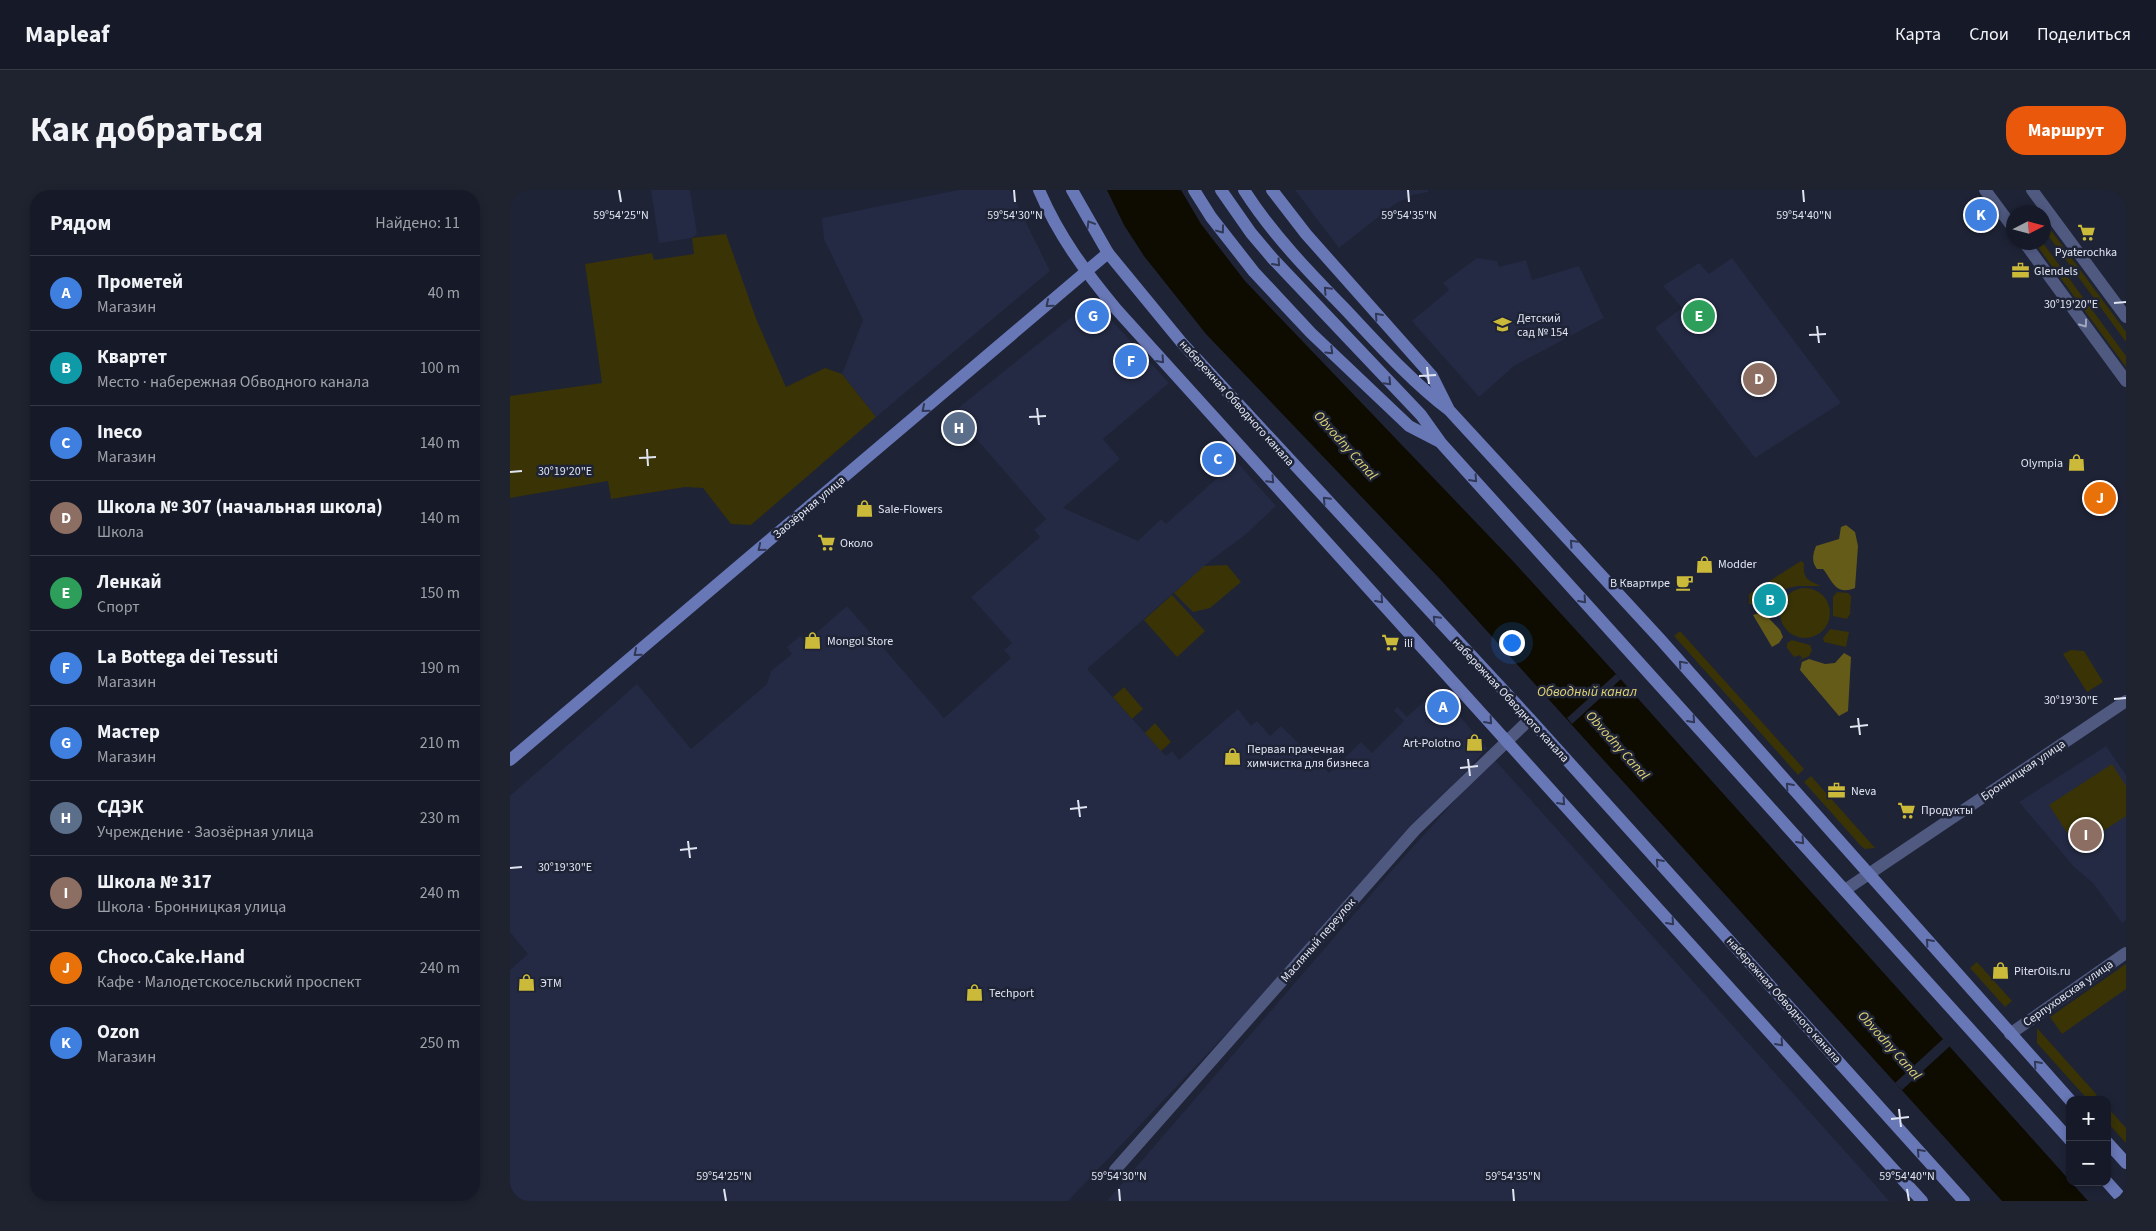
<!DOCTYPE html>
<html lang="ru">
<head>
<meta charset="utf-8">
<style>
	:root { --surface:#161a28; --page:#1f2330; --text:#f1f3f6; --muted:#9ea1a8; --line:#353845; --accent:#ea580c }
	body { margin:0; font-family:"Source Sans 3",sans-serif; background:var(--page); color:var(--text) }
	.controls { position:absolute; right:15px; bottom:15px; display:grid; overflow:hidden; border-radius:10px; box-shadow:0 2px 8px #0003 }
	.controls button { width:45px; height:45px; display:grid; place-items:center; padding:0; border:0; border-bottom:1px solid var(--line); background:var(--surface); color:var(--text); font:25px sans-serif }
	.compass { position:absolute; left:1496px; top:15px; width:45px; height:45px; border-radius:50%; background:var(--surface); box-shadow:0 2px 8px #0003; rotate:84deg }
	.you { position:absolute; left:1001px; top:452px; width:18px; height:18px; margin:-12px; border:4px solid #fff; border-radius:50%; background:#1a73e8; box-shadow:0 0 0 8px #1a73e833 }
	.badge { display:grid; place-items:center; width:32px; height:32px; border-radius:50%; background:var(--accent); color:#fff; font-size:16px; font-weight:700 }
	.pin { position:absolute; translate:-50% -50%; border:2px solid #fff; box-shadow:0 1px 5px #0006 }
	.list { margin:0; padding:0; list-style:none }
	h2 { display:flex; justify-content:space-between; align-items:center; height:65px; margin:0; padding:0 20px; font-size:21px }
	h2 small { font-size:16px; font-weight:400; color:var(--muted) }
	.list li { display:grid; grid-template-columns:32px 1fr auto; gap:15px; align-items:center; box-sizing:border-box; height:75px; padding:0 20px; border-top:1px solid var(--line) }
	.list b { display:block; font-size:19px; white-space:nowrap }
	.list p { margin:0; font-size:16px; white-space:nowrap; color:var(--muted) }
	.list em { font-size:16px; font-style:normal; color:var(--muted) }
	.map { position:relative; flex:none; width:1616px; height:1011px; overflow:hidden; border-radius:20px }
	header { display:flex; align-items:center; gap:30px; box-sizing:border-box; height:70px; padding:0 25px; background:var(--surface); border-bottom:1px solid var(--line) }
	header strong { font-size:24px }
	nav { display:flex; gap:28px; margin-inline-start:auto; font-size:18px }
	.intro { display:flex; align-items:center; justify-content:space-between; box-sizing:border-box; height:120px; padding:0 30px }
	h1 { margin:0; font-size:35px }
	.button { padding:12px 22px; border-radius:20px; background:var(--accent); color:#fff; font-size:18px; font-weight:700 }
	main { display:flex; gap:30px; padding:0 30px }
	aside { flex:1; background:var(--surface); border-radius:20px; box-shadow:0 2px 8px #0003 }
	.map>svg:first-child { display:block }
</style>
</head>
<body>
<header>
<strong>Mapleaf</strong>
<nav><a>Карта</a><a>Слои</a><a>Поделиться</a></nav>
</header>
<div class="intro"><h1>Как добраться</h1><a class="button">Маршрут</a></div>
<main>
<aside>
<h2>Рядом<small>Найдено: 11</small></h2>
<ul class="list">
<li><span class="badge" style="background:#3f7fe0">A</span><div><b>Прометей</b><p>Магазин</p></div><em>40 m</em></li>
<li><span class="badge" style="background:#0f9aa8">B</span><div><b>Квартет</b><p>Место · набережная Обводного канала</p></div><em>100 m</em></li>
<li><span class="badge" style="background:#3f7fe0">C</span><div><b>Ineco</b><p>Магазин</p></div><em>140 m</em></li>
<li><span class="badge" style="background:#8d6e63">D</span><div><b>Школа № 307 (начальная школа)</b><p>Школа</p></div><em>140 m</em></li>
<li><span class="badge" style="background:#2e9e5b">E</span><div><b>Ленкай</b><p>Спорт</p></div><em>150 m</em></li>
<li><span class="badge" style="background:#3f7fe0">F</span><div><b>La Bottega dei Tessuti</b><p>Магазин</p></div><em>190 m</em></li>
<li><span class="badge" style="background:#3f7fe0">G</span><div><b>Мастер</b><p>Магазин</p></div><em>210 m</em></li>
<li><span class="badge" style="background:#5c6f8a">H</span><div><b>СДЭК</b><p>Учреждение · Заозёрная улица</p></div><em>230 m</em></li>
<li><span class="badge" style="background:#8d6e63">I</span><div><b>Школа № 317</b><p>Школа · Бронницкая улица</p></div><em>240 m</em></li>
<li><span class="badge" style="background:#e8710a">J</span><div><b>Choco.Cake.Hand</b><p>Кафе · Малодетскосельский проспект</p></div><em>240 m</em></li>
<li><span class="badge" style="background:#3f7fe0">K</span><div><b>Ozon</b><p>Магазин</p></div><em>250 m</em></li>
</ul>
</aside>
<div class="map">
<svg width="1616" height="1011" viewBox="0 0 1616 1011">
	<rect width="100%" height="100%" fill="#1e2336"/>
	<g fill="#242a43">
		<polygon points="141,0 180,0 187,44 182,48 149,53"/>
		<polygon points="448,0 500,0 540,81 366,227 332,184 353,130 314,49 312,28"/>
		<polygon points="785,0 918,0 918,2 903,5 885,14 829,58"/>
		<polygon points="967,68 987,71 989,77 1016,70 1022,90 1069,76 1094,128 1004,176 969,207 902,131 939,100 933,93"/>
		<polygon points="1222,68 1331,213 1245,268 1145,138 1172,118 1153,96 1189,73 1199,84"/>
		<polygon points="583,110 659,193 593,249 610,269 553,318 628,351 651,329 656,334 726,271 766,316 735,345 700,371 577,479 656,566 662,561 669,570 728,519 741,536 747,531 760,546 771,536 819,583 851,552 862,563 894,531 884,521 887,517 897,527 927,500 977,558 810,745 558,1011 0,1011 0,780 18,764 0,742 0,606 127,494 181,559 257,494 261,481 282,464 277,457 290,446 296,452 337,416 434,528 501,468 494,460 502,453 461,407 530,347 524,340 536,329 443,222"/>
		<polygon points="1596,556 1616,585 1616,730 1612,733 1583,693 1564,677 1509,612"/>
		<polygon points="986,571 1367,997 1379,1011 597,1011 883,679 975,577"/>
	</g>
	<g fill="#393306">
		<polygon points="1534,31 1616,142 1616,152 1534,40"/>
		<polygon points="216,44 247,131 276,197 315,178 332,184 366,227 241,335 221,334 193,298 175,297 101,309 98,291 0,308 0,206 92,193 75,74 142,63 144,70 184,64 182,48"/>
		<polygon points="1525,53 1533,53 1616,166 1616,177"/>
		<path d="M 1291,371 L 1294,373 C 1293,390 1298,390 1311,396 L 1288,396 L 1278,398 L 1261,406 L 1257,409 L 1256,415 L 1239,414 L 1239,404 Z"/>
		<polygon points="717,375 731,392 700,418 683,422 664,403 694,376"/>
		<circle cx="1295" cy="423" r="25"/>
		<polygon points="1327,402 1338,403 1341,406 1340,424 1337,429 1323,426 1323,407"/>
		<polygon points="662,405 695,441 667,467 634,430"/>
		<polygon points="1320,439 1339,442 1336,457 1314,452 1313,448"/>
		<polygon points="1170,441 1294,579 1288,585 1164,446"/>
		<polygon points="1282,450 1300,455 1302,460 1299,466 1288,471 1292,468 1290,465 1284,467 1277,458 1277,453"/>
		<polygon points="1561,460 1574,461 1593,492 1577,502 1553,464"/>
		<polygon points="614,497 633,519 622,529 603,507"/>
		<polygon points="645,533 661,552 651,561 635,543"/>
		<polygon points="1602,574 1616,596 1616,626 1567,658 1539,615"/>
		<polygon points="1301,586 1365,658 1355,659 1351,656 1294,592"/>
		<polygon points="1467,772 1502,811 1495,817 1460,778"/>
		<polygon points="1616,774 1616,799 1552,844 1540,827"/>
		<polygon points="1527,838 1587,905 1578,910 1527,853"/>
		<polygon points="1597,917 1616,938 1616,953 1597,932"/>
	</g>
	<g fill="#655b18">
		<path d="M 1336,335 L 1345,342 L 1348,356 L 1345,398 C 1325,406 1323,391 1313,379 L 1307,379 C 1301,371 1303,364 1306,356 L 1329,349 L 1331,337 Z"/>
		<polygon points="1253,422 1270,440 1273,447 1269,453 1262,457 1243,425"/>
		<polygon points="1334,463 1341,467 1338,521 1329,526 1290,480 1292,472 1299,469 1315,474 1325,473"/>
	</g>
	<polygon fill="#0e0b00" points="597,0 671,0 691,34 735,91 1001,369 1106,484 1578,1011 1492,1011 930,389 696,144 634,66 614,35"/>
	<g fill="#1e2336">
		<polygon points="1106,484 1111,489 1062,534 1057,528"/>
		<polygon points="1433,849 1440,856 1392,900 1385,893"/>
	</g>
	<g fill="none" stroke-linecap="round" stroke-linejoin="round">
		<g stroke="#505a81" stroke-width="12">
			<polyline points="1475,0 1504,39"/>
			<polyline points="1522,0 1616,127"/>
			<polyline points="1514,52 1616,191"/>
			<polyline points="1335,700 1616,511"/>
			<polyline points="1500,844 1616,763"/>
			<polyline points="605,980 905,640 1020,529"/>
		</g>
		<g stroke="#6877b6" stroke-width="12">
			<path d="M 529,0 C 548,45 576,83 607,120 L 1412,1011"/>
			<polyline points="562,0 598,63 672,153 1020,529 1454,1011"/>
			<polyline points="684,0 701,27 744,82 801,143 899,236 928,251"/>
			<polyline points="711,0 741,43 763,69 911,225 931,253 1560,950"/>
			<path d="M 734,0 C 762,44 799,82 835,119 C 869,155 901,191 939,220 L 1150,449 L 1560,910"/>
			<polyline points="762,0 796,44 922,186 938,218"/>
			<polyline points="0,570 598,63"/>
			<polyline points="1597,952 1616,973"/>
			<polyline points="1597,992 1614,1011"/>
		</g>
	</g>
	<defs><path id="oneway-chevron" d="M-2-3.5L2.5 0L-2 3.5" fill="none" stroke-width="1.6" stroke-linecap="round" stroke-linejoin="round" transform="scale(1.25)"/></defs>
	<g stroke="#303856">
		<use href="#oneway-chevron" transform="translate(580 34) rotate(-121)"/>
		<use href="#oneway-chevron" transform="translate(711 40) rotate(53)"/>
		<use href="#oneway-chevron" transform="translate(767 73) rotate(48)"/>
		<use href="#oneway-chevron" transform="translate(817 100) rotate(-133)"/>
		<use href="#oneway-chevron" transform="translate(539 114) rotate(140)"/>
		<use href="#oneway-chevron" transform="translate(868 126) rotate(-132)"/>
		<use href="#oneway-chevron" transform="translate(820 161) rotate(44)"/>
		<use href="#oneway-chevron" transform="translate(651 170) rotate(48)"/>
		<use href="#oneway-chevron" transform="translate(878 192) rotate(46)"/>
		<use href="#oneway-chevron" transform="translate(415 219) rotate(140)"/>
		<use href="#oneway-chevron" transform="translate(964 289) rotate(48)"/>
		<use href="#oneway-chevron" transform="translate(761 290) rotate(47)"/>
		<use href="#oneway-chevron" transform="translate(816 310) rotate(-133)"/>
		<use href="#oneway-chevron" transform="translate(1063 353) rotate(-133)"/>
		<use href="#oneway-chevron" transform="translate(251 358) rotate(140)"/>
		<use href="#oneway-chevron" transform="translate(870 410) rotate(48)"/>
		<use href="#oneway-chevron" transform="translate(1073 410) rotate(48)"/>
		<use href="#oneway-chevron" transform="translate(926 429) rotate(-133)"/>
		<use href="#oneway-chevron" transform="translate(127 463) rotate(140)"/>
		<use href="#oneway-chevron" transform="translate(1172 474) rotate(-131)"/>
		<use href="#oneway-chevron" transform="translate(1182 530) rotate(48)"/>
		<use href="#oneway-chevron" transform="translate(979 531) rotate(48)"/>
		<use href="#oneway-chevron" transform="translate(1279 596) rotate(-132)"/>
		<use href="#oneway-chevron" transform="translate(1052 612) rotate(48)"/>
		<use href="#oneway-chevron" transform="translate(1291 651) rotate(48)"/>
		<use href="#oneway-chevron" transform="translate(1149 672) rotate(-132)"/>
		<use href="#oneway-chevron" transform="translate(1161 732) rotate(48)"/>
		<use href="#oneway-chevron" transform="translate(1419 752) rotate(-132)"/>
		<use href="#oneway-chevron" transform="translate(1270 853) rotate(48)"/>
		<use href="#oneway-chevron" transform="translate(1527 874) rotate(-132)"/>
		<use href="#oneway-chevron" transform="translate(1410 962) rotate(-132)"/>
	</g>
	<use stroke="#a0a6bf" href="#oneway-chevron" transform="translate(1574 134) rotate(54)"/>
	<path fill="none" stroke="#e1e5f2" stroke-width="2" d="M 109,0 L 111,12M 504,0 L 505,12M 898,0 L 899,12M 1293,0 L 1294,12M 1604,113 L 1616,112M 1307,136 L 1309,153M 1299,145 L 1316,144M 917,177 L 919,194M 909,186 L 926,185M 527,218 L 529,235M 519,227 L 536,226M 137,259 L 138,276M 129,268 L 146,267M 0,282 L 12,281M 1604,509 L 1616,508M 1348,528 L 1350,545M 1340,537 L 1358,535M 958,569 L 960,586M 950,578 L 968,576M 568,610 L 570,627M 560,619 L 577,617M 178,651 L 180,668M 170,660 L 187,658M 0,678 L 12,677M 1389,919 L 1391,937M 1381,929 L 1399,927M 214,999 L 216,1011M 609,999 L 610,1011M 1003,999 L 1004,1011M 1397,999 L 1399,1011"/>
	<defs>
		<symbol id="supermarket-bare" viewBox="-9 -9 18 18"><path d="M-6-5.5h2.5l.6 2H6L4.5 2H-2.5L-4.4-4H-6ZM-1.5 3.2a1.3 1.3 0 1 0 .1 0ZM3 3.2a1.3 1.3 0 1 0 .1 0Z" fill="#cbb939" stroke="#1e2336" stroke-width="2.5" paint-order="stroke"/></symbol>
		<symbol id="office-bare" viewBox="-9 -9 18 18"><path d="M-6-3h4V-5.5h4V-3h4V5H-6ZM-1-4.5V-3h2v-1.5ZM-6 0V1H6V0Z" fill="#cbb939" stroke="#1e2336" stroke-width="2.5" paint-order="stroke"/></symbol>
		<symbol id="school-bare" viewBox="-9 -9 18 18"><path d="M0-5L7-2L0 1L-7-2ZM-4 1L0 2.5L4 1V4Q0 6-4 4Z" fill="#cbb939" stroke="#1e2336" stroke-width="2.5" paint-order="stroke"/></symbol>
		<symbol id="shop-bare" viewBox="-9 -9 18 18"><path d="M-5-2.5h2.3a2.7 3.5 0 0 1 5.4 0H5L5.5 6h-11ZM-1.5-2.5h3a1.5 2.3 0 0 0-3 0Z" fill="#cbb939" stroke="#1e2336" stroke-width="2.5" paint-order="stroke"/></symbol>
		<symbol id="cafe-bare" viewBox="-9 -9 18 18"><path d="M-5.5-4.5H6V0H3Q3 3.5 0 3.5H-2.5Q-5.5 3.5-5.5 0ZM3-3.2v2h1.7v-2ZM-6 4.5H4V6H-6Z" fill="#cbb939" stroke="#1e2336" stroke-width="2.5" paint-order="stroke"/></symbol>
	</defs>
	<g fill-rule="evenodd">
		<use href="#supermarket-bare" x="1564" y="30" width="25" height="25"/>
		<use href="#office-bare" x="1498" y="68" width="25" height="25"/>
		<use href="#school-bare" x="980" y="122" width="25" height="25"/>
		<use href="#shop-bare" x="1554" y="260" width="25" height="25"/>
		<use href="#shop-bare" x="342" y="306" width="25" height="25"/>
		<use href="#supermarket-bare" x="304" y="340" width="25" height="25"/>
		<use href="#shop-bare" x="1182" y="362" width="25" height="25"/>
		<use href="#cafe-bare" x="1162" y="380" width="25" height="25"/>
		<use href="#shop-bare" x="290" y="438" width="25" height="25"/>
		<use href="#supermarket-bare" x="868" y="440" width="25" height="25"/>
		<use href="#shop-bare" x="952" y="540" width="25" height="25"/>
		<use href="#shop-bare" x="710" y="554" width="25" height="25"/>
		<use href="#office-bare" x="1314" y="588" width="25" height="25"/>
		<use href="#supermarket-bare" x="1384" y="608" width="25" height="25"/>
		<use href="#shop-bare" x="1478" y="768" width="25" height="25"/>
		<use href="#shop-bare" x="4" y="780" width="25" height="25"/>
		<use href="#shop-bare" x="452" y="790" width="25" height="25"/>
	</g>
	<g text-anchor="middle" stroke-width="5" stroke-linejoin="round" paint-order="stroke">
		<g font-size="12" fill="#e1e5f2" stroke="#1e2336" text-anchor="start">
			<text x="1576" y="66" text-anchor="middle">Pyaterochka</text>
			<text x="1524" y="85">Glendels</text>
			<text x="1007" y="132">Детский<tspan x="1007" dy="14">сад № 154</tspan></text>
			<text x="1553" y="277" text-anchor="end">Olympia</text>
			<text x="368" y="323">Sale-Flowers</text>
			<text x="330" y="357">Около</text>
			<text x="1208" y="378">Modder</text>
			<text x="1160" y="397" text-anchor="end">В Квартире</text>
			<text x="317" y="455">Mongol Store</text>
			<text x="894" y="457">ili</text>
			<text x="951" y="557" text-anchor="end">Art-Polotno</text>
			<text x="737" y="563">Первая прачечная<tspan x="737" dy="14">химчистка для бизнеса</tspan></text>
			<text x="1341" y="605">Neva</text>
			<text x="1411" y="624">Продукты</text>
			<text x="1504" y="785">PiterOils.ru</text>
			<text x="30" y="797">ЭТМ</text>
			<text x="479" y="807">Techport</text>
		</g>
		<g font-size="12" fill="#e1e5f2" stroke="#1e2336">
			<text transform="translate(727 213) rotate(48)" y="4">набережная Обводного канала</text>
			<text transform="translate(299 317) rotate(-40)" y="4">Заозёрная улица</text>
			<text transform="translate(1001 510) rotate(47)" y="4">набережная Обводного канала</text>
			<text transform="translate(1513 580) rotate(-34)" y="4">Бронницкая улица</text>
			<text transform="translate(808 750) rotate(-49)" y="4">Масляный переулок</text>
			<text transform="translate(1558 803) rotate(-35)" y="4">Серпуховская улица</text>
			<text transform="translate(1274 810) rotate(48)" y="4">набережная Обводного канала</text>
		</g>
		<g font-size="14" font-style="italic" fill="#dfd275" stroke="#1e2336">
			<text transform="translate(836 255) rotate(48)" y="5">Obvodny Canal</text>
			<text x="1077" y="506">Обводный канал</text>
			<text transform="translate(1108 555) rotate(48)" y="5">Obvodny Canal</text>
			<text transform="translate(1380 855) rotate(48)" y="5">Obvodny Canal</text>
		</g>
	</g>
	<g font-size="12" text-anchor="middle" fill="#e1e5f2" stroke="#1e2336" stroke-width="5" stroke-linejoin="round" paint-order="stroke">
		<text x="111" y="29">59°54'25"N</text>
		<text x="505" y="29">59°54'30"N</text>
		<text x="899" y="29">59°54'35"N</text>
		<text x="1294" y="29">59°54'40"N</text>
		<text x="1561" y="118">30°19'20"E</text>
		<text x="55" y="285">30°19'20"E</text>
		<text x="1561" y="514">30°19'30"E</text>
		<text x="55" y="681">30°19'30"E</text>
		<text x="214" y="990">59°54'25"N</text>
		<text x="609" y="990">59°54'30"N</text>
		<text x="1003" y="990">59°54'35"N</text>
		<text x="1397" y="990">59°54'40"N</text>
	</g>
</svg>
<div class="controls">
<button>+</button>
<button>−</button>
</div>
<svg class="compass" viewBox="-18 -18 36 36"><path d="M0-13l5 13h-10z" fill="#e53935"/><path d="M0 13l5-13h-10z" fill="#9ea1a8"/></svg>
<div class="you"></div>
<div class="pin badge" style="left:933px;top:517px;background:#3f7fe0">A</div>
<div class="pin badge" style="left:1260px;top:410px;background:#0f9aa8">B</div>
<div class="pin badge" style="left:708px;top:269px;background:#3f7fe0">C</div>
<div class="pin badge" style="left:1249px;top:189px;background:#8d6e63">D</div>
<div class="pin badge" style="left:1189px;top:126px;background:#2e9e5b">E</div>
<div class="pin badge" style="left:621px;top:171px;background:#3f7fe0">F</div>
<div class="pin badge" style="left:583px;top:126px;background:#3f7fe0">G</div>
<div class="pin badge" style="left:449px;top:238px;background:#5c6f8a">H</div>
<div class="pin badge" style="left:1576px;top:645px;background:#8d6e63">I</div>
<div class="pin badge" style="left:1590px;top:308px;background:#e8710a">J</div>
<div class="pin badge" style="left:1471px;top:25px;background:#3f7fe0">K</div>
</div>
</main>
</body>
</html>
